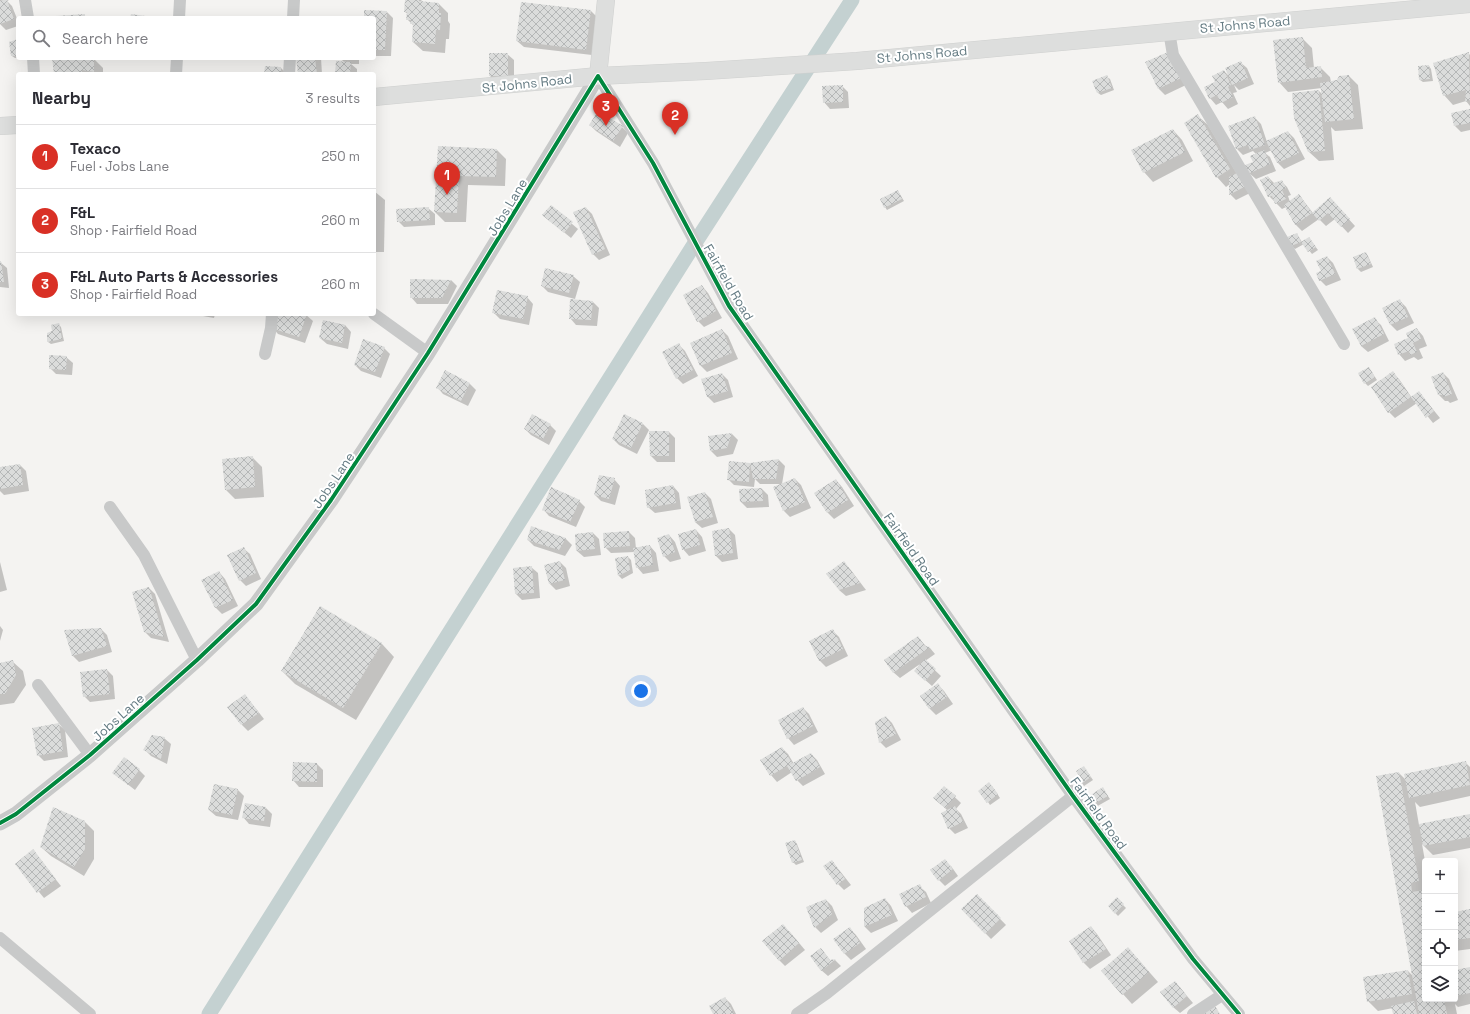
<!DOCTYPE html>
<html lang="en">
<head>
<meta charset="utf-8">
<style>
	:root { --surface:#fff; --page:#f7f7f7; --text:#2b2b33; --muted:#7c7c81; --line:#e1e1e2; --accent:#d93025 }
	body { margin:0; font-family:"Space Grotesk",sans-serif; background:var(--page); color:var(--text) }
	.controls { position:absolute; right:12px; bottom:12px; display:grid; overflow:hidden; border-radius:4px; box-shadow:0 4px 16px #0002 }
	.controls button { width:36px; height:36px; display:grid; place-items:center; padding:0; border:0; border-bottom:1px solid var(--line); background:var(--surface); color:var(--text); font:20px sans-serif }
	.you { position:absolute; left:641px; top:691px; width:14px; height:14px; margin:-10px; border:3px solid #fff; border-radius:50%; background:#1a73e8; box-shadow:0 0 0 6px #1a73e833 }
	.badge { display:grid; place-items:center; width:26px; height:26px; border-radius:50%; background:var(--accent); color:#fff; font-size:13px; font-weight:700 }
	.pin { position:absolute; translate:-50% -33px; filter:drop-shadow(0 1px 2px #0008) }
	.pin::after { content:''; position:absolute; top:21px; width:14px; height:12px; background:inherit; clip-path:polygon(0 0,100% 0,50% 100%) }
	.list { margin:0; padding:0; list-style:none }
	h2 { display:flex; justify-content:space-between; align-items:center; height:52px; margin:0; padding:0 16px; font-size:17px }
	h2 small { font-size:13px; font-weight:400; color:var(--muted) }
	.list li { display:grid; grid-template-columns:26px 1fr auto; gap:12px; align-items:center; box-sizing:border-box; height:64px; padding:0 16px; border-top:1px solid var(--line) }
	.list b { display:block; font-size:15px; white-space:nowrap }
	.list p { margin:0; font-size:13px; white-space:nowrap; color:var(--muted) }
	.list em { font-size:13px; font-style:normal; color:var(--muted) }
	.icon { flex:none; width:22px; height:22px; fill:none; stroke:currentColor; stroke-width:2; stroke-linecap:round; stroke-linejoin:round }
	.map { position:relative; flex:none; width:1470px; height:1014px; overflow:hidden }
	.search { position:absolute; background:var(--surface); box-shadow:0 4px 16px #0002; left:16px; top:16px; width:360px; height:44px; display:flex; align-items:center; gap:10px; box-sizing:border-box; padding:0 14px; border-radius:4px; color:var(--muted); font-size:15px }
	.panel { position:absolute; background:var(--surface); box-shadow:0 4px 16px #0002; left:16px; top:72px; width:360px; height:244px; border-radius:4px }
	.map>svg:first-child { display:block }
</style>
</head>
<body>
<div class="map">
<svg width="1470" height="1014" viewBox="0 0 1470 1014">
	<defs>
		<pattern id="building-cross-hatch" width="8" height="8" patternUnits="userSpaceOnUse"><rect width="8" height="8" fill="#dbdcdb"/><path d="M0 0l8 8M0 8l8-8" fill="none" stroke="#b5b7b7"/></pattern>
	</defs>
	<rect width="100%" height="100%" fill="#f4f3f1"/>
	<g fill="#0003">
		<polygon points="0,0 9,0 7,1 12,6 18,21 18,26 6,30 0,24"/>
		<polygon points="406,0 421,0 424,3 439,4 448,13 448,21 450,24 449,39 446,39 445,53 423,51 413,42 414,26 407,19 408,14 405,12"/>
		<polygon points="522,3 591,11 597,17 592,55 524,47 517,41"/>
		<polygon points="387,12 393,18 391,56 374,56 374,18 365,18"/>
		<polygon points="1302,38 1312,48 1314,68 1320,67 1330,77 1331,82 1349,76 1358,85 1363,129 1335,131 1331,127 1334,160 1319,161 1309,152 1319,91 1323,95 1322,88 1288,92 1279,82"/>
		<polygon points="18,40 18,58 21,58 15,58 12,56"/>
		<polygon points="1168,53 1186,85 1165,95 1159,89"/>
		<polygon points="507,54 514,60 514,82 496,82 490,76"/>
		<polygon points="1469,54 1470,55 1470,106 1466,101 1453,105 1444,95"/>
		<polygon points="53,58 93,58 103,68 103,74 55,74"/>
		<polygon points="297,58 321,58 322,74 299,74"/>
		<polygon points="340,58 359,58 359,64 351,64 357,69 357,74 336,74 345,63"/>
		<polygon points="1240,62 1247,68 1254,84 1239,90 1234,85 1237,92 1233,93 1238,104 1228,109 1222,102 1216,105 1210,98 1205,88 1216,82 1224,71 1229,76"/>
		<polygon points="1429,66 1431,69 1433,81 1423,82 1420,80"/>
		<polygon points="281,68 287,74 265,74"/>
		<polygon points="1107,77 1110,79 1114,90 1101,95 1098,93"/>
		<polygon points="842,86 848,92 849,108 830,109 824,102"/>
		<polygon points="1470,110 1470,130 1461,132 1455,126"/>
		<polygon points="599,112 622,127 628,133 620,147 596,131 590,125"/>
		<polygon points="1198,116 1208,125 1237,174 1252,192 1236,200 1230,194 1230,184 1226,187 1217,177"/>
		<polygon points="1255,118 1261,124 1267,142 1288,132 1294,138 1305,159 1284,169 1278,163 1272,150 1265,153 1270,157 1276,171 1256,179 1249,173 1256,154 1253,151 1243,155 1237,149"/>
		<polygon points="1173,130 1182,140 1193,161 1153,182 1144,172"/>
		<polygon points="439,147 497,150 506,159 505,186 468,185 466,222 445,222 435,212"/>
		<polygon points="1268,177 1274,183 1281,181 1287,187 1291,195 1288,196 1290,202 1299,195 1313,213 1336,205 1355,226 1348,233 1335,219 1326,226 1319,219 1302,231 1296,225 1286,207 1282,209 1269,196"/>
		<polygon points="374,191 385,200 384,252 374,252"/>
		<polygon points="898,191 904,201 887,210 885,207"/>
		<polygon points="551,206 578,229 571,238 543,215"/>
		<polygon points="428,208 435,214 435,225 404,227 398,221"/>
		<polygon points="586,208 592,214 610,255 599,260 593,254"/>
		<polygon points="1297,234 1302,242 1309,238 1318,250 1312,254 1304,244 1295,249 1292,246"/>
		<polygon points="1366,253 1368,256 1373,267 1361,272 1358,269 1354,257"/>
		<polygon points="1327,257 1333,263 1341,280 1326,286 1320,280"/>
		<polygon points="0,262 7,268 9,288 0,287"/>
		<polygon points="573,276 580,282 575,299 548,292 542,286"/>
		<polygon points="451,280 457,286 448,304 417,304 411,297"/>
		<polygon points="702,286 708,293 722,318 704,327 698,321"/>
		<polygon points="527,297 533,304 529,325 500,319 494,313"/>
		<polygon points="1400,301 1406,307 1414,323 1397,331 1391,325 1383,308"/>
		<polygon points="593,302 599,308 597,326 576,325 570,318"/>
		<polygon points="201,314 215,314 214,318 203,316"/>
		<polygon points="305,314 313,321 305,343 278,334 272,327"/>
		<polygon points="1374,319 1381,325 1389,341 1368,352 1361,346"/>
		<polygon points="324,321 345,325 351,332 348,349 327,344 320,338"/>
		<polygon points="58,324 61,327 64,341 51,344 48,342"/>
		<polygon points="1417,329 1423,336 1427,346 1419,349 1423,358 1418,360 1414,357 1405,361 1399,354"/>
		<polygon points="722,330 728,336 738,359 707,372 701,366 691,343"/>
		<polygon points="678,344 685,351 698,376 683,384 677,378"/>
		<polygon points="384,348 390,354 381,378 361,371 355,365"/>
		<polygon points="66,357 73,363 72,375 56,374 50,368"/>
		<polygon points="1369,368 1377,380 1368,386 1365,383"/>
		<polygon points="445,371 470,384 476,390 468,406 443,394 437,387"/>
		<polygon points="1393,373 1399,379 1412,398 1419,392 1440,418 1433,423 1417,403 1395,418 1389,412"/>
		<polygon points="1443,373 1449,379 1458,400 1450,403 1448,401 1445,401 1439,395"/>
		<polygon points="722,374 728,380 733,397 714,403 708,397"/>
		<polygon points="643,424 649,430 637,454 619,445 613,439"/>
		<polygon points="550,425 556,431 549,445 531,435 525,429"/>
		<polygon points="669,432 675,438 675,462 657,462 651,456"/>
		<polygon points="732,434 738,440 733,454 717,457 711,451 709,437"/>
		<polygon points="253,458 262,467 264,497 235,499 226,490"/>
		<polygon points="779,460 785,466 782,484 795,479 801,485 811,508 790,517 784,511 782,484 760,484 755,479 754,487 734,485 728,479 730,462 750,464"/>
		<polygon points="20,465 26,471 29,491 4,495 0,491 0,468"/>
		<polygon points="614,479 620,486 615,505 601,501 595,495"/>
		<polygon points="836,480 842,487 854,506 834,519 827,512"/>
		<polygon points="673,486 679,493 681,509 655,513 648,507"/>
		<polygon points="762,489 768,495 769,507 747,508 741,502 740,490"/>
		<polygon points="705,493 711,499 718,523 702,528 695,522"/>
		<polygon points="579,501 585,507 576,527 549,516 543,509"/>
		<polygon points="532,528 566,539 572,545 565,556 534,546 528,540"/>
		<polygon points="729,529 735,535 738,559 722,562 716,556"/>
		<polygon points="696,530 702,537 706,551 689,556 683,549"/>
		<polygon points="629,532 635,538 636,549 650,546 656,553 659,571 643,574 637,567 635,552 611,553 605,547"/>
		<polygon points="593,533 599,539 601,555 584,557 577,551"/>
		<polygon points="669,535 675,542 681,559 670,562 664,556"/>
		<polygon points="243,548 250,554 261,579 246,586 240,580"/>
		<polygon points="628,557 631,560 633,573 622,579 619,576 616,559"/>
		<polygon points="0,562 7,590 0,592"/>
		<polygon points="560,562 566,568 570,586 556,590 550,584"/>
		<polygon points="844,563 850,569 866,590 846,596 839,590"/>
		<polygon points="531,567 538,573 540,598 522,600 516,594"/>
		<polygon points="219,572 225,579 238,606 222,614 216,608 203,580"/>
		<polygon points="149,588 155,594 169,642 151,638 145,632"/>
		<polygon points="320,607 382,644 394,657 356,720 295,684 282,671"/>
		<polygon points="0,626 3,630 0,641"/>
		<polygon points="101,629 107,635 112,652 79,662 73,656 66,631"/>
		<polygon points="833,631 839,637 848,656 826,667 819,660"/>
		<polygon points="918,638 927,647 930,648 935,654 925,661 941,676 932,686 915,671 920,664 900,678 893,672"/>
		<polygon points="13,662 23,671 26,685 14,703 0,705 0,664"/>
		<polygon points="107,670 113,676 115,699 90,702 84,696"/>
		<polygon points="938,685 944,691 953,704 936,715 930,709 921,696"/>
		<polygon points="245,695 264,719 248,731 242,725"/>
		<polygon points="803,708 809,714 818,732 794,745 788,738"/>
		<polygon points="886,717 892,723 901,740 886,748 880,742"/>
		<polygon points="58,724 65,730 68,757 44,761 38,755"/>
		<polygon points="164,738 171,744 167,764 151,756 145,750"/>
		<polygon points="782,748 788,754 794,764 811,754 817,760 825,774 803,786 797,780 792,772 777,782 771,775"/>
		<polygon points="1465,762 1470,767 1470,796 1420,807 1415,802 1419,825 1470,815 1470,848 1433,855 1422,844 1425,861 1425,999 1455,999 1455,971 1470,968 1470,1004 1458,1007 1455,1004 1457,1014 1394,1014 1393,1008 1378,1011 1368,1001 1408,971 1413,976 1399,773 1406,780"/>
		<polygon points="317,764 323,770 323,787 299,787 293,780"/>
		<polygon points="139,770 145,776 135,790 113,773"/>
		<polygon points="1086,770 1093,780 1084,786 1082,783 1082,777"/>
		<polygon points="992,786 1000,798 990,805 988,802"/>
		<polygon points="944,787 961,803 956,809 961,814 968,828 955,834 949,828 948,811 941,804"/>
		<polygon points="237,789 244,796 238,820 216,816 209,810"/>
		<polygon points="1103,789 1110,799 1094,808 1087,798"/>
		<polygon points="266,808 272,814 270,827 249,824 243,817"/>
		<polygon points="84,821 94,831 94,859 84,876 51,856 41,847"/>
		<polygon points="795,841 797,844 804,862 796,865 793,862"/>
		<polygon points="33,851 61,886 44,898 16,864"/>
		<polygon points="832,861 851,885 844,890 838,884"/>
		<polygon points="951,866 958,876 945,886 939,880"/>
		<polygon points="919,886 926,892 931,903 912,913 906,906"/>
		<polygon points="977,895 1006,925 991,939 962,909"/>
		<polygon points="885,899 891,906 898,921 871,933 865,927 865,908"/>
		<polygon points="1117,899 1126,908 1118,916 1109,906"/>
		<polygon points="826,900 832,906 838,920 821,933 815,927"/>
		<polygon points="1470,910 1470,949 1455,951 1455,913"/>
		<polygon points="1091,927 1097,934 1111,955 1090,969 1084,963 1070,941"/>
		<polygon points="850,929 856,935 866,949 851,960 844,953"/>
		<polygon points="789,931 805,950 785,966 779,960"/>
		<polygon points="821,949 831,961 835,960 841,966 828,976 821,970"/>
		<polygon points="1137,958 1158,982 1132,1004 1102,971"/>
		<polygon points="1175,982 1193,1003 1180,1013 1173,1007"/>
		<polygon points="725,998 731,1004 736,1014 714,1014"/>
	</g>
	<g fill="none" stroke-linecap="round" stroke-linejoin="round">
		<polyline stroke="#c4d1d1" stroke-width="15" points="209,1014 695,243 852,0"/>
	</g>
	<g fill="url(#building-cross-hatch)">
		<polygon points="3,0 7,0 14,19 0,24 0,1"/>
		<polygon points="405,0 419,0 419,1 439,3 439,13 441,13 440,30 436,30 435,44 412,42 413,24 410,24 411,20 406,20 407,12 404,12"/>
		<polygon points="521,2 591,10 586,50 516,41"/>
		<polygon points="364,10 387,11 385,50 374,50 374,18 364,18"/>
		<polygon points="85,14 85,18 56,18 56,16"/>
		<polygon points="131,14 152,17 152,18 130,18"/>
		<polygon points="1303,37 1306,68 1321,66 1322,77 1278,83 1273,40"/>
		<polygon points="18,39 18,56 11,56 9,42"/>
		<polygon points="1168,52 1181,78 1158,89 1145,62"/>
		<polygon points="1469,52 1470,100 1465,102 1466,90 1443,96 1433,63"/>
		<rect x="489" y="53" width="19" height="23"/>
		<polygon points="52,58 94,58 94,72 82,70 82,74 54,74"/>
		<polygon points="296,58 315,58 317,74 298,74"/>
		<polygon points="336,61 351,62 350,74 335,74"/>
		<polygon points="1241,61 1248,78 1232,85 1225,68"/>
		<polygon points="1429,65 1430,79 1419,80 1418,66"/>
		<polygon points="265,66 281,67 281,74 264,74"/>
		<polygon points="1224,70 1231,85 1228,87 1233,97 1221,103 1217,95 1209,99 1204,87 1215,82 1212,76"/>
		<polygon points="1107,75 1112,88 1097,93 1092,81"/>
		<polygon points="1349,75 1354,119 1325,122 1320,83 1337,80 1339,76"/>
		<polygon points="843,85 843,102 823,103 822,86"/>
		<polygon points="1319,90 1325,151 1308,152 1294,118 1292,93"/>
		<polygon points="1470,109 1470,123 1454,126 1451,113"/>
		<polygon points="598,111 623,126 613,141 589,125"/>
		<polygon points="1198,114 1230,169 1216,178 1184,123"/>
		<polygon points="1255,116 1265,145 1250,150 1248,145 1236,149 1228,126"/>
		<polygon points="1173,129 1185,152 1143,173 1131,150"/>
		<polygon points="1288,131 1299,153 1277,163 1266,141"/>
		<polygon points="438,146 497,149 496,177 459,176 457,213 434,212"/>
		<polygon points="1264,150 1270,164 1248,174 1245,165 1253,162 1250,156"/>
		<polygon points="1239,172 1246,186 1229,195 1229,177"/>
		<polygon points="1268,176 1272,184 1282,180 1286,188 1282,190 1286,199 1275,204 1272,196 1268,197 1260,180"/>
		<polygon points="898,190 902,199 884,208 880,199"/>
		<polygon points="1299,194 1312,213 1330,197 1350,219 1341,227 1328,213 1319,221 1312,213 1295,225 1284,205"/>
		<polygon points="551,205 573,222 564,233 542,215"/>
		<polygon points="429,207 430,220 397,222 396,209"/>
		<polygon points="586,207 605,249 592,255 573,212"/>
		<polygon points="1297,233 1301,242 1291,246 1287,237"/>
		<polygon points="1309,237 1316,247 1308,252 1301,242"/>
		<polygon points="1366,252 1371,264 1357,269 1353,257"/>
		<polygon points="1327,256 1335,274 1319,281 1316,273 1321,271 1316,261"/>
		<polygon points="0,261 1,261 4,282 0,282"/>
		<polygon points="545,268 574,275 569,293 541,286"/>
		<polygon points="410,279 451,280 442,298 410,298"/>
		<polygon points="702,285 716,311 697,322 683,295"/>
		<polygon points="497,290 528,296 523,319 492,313"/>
		<polygon points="570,299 593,301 591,320 569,319"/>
		<polygon points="1400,299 1408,317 1390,325 1382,308"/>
		<polygon points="276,314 307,314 299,337 271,328"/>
		<polygon points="1375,317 1384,334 1361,346 1352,329"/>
		<polygon points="323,320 345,325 342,343 319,338"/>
		<polygon points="59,323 62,339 47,342 47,333 52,331 51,325"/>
		<polygon points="1417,328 1421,339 1413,343 1417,352 1410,355 1409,351 1398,355 1394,344 1408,338 1406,333"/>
		<polygon points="722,329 732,353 700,366 690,343"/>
		<polygon points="363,339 385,347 375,372 354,365"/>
		<polygon points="679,343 693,370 676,379 662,352"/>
		<polygon points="49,355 67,356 66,370 49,369"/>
		<polygon points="1369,367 1375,377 1364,384 1358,373"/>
		<polygon points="445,370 470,383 461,401 436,388"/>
		<polygon points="1393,371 1411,397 1388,413 1371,387"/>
		<polygon points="1443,372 1452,394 1443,397 1443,395 1438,395 1431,377"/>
		<polygon points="722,373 728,391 707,397 701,379"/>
		<polygon points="1419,391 1434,411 1426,418 1411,397"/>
		<polygon points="532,414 551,424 543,439 524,429"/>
		<polygon points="624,414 643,423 631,448 612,439"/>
		<polygon points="649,431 669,431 669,456 650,456"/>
		<polygon points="732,433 727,448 710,451 708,436"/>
		<polygon points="253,456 255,487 225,490 222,459"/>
		<polygon points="779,459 776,479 753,479 750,463 749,482 727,480 729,461 750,463"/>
		<polygon points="20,464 23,485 0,489 0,467"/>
		<polygon points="599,475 615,478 609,499 594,495"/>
		<polygon points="795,478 805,502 783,511 773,487"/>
		<polygon points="836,479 848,500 827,513 814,493"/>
		<polygon points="673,485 676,503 647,508 645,490"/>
		<polygon points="551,487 580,500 570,522 542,510"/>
		<polygon points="762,488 763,501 740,502 739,489"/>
		<polygon points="705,492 713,517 695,522 687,497"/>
		<polygon points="531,526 566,538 559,550 527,540"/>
		<polygon points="729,528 733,553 715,556 712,531"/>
		<polygon points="696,529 700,545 682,550 678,534"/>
		<polygon points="629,531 630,546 604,548 603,533"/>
		<polygon points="593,532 595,549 576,551 575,534"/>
		<polygon points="669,534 675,552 663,557 657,538"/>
		<polygon points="650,545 653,565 636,568 633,548"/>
		<polygon points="244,547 256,573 239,581 227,555"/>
		<polygon points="628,556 630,570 618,576 615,558"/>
		<polygon points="560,561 565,580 549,584 544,565"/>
		<polygon points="844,561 860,583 839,590 826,574"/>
		<polygon points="532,566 534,593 515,594 513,568"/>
		<polygon points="219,571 233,600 215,608 201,580"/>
		<polygon points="149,587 164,637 144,632 132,592"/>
		<polygon points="320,606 382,643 343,708 281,671"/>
		<polygon points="101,628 107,646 72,656 64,630"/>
		<polygon points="833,629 843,649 819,661 809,641"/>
		<polygon points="918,636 925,646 930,647 893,673 884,660"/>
		<polygon points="925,659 936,669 925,681 914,671"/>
		<polygon points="13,660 16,675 5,694 0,694 0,663"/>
		<polygon points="107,669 110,694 83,697 80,672"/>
		<polygon points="938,683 947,697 929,709 920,696"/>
		<polygon points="245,694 259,713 241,725 227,707"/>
		<polygon points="803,707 813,726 787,739 778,720"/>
		<polygon points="886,716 896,734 879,743 875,722"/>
		<polygon points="59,723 63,751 37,756 32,728"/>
		<polygon points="152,735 165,737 161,759 143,750"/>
		<polygon points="782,747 792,763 770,776 760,760"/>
		<polygon points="811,753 820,767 796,781 787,766"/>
		<polygon points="124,757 140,769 128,785 112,773"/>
		<polygon points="1466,761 1470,785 1409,798 1404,774"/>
		<polygon points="293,762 317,763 317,782 292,781"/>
		<polygon points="1084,766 1091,777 1081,784 1077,779 1080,777 1076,771"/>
		<polygon points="1399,772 1419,881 1411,883 1412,892 1424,890 1425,894 1425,999 1444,999 1447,1014 1419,1014 1376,776"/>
		<polygon points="989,782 998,794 987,803 978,791"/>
		<polygon points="214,784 238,789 232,815 208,810"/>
		<polygon points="944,786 956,796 945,808 933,798"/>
		<polygon points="1103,787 1108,796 1090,806 1086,798"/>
		<polygon points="245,803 266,807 264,821 242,818"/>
		<polygon points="955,806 963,822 948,829 941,813"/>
		<polygon points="53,807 85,821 85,849 74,867 40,847"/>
		<polygon points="1470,814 1470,837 1423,846 1419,824"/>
		<polygon points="795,840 802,860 792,863 785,843"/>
		<polygon points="33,849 56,879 37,893 15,864"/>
		<polygon points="945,859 953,869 938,881 930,870"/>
		<polygon points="832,860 845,879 837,885 823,866"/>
		<polygon points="920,884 926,897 905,907 899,894"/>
		<polygon points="977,894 1001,918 985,934 961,909"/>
		<polygon points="1117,897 1124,904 1115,914 1108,906"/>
		<polygon points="885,898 892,915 864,927 864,908"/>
		<polygon points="826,899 832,914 814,928 806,907"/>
		<polygon points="1470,909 1470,938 1455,940 1455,912"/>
		<polygon points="783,924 799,943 779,961 762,941"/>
		<polygon points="1091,926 1106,949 1083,963 1069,941"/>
		<polygon points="850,927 860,943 844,954 833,939"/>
		<polygon points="1128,947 1149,972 1122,995 1101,971"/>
		<polygon points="821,948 830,960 836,959 821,971 810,956"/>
		<polygon points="1470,967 1470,993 1455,996 1455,970"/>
		<polygon points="1408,970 1412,994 1367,1002 1363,977"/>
		<polygon points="1175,981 1187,996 1173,1008 1160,992"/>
		<polygon points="725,997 734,1014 713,1014 709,1006"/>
		<polygon points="1414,1001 1417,1014 1393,1014 1391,1006"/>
		<polygon points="1215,1006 1220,1014 1201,1014"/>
	</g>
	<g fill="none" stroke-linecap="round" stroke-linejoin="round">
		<defs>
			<g id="secondary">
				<polyline points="598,76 606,0"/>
				<polyline points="374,97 598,76 706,71 857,61 1470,4"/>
				<polyline points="0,126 18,125"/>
			</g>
		</defs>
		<use href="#secondary" stroke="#cfd0cf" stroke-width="18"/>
		<g stroke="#c8c9c9" stroke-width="12">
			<polyline points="25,0 28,18"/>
			<polyline points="179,18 180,0"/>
			<polyline points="293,18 294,0"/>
			<polyline points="1169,31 1173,55 1344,344"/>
			<polyline points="33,58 34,74"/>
			<polyline points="176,74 177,58"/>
			<polyline points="289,74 290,58"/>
			<polyline points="598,76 653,163 729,306 1073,796 1193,959 1239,1014"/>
			<polyline points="374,314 428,353"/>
			<polyline points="265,354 271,328 272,314"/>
			<polyline points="110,507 144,555 197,660"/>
			<polyline points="38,685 90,755"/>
			<polyline points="0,938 90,1014"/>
			<polyline points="797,1014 827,993 1073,796"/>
			<polyline points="1193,1014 1222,995"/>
		</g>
		<polyline stroke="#c8c9c9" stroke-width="15" points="0,823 16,814 90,755 197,660 256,604 331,500 428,353 598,76"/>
		<use href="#secondary" stroke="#dddedd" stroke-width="17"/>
		<defs>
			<polyline id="cycleway" points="0,823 16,814 90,755 197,660 256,604 331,500 428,353 598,76 653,163 729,306 1073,796 1193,959 1239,1014"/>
		</defs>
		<use href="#cycleway" stroke="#fff" stroke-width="6"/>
		<use href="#cycleway" stroke="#00873e" stroke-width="4"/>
	</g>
	<g text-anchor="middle" stroke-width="4" stroke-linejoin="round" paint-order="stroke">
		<g font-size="13" fill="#637a82" stroke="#fff">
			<text transform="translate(1245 24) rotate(-5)" y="5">St Johns Road</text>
			<text transform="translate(922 54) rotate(-5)" y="5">St Johns Road</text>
			<text transform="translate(527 83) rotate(-6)" y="5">St Johns Road</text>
			<text transform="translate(507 207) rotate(-59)" y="5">Jobs Lane</text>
			<text transform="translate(729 282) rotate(60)" y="5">Fairfield Road</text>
			<text transform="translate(333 480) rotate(-56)" y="5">Jobs Lane</text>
			<text transform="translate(912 549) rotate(55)" y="5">Fairfield Road</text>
			<text transform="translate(118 717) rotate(-42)" y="5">Jobs Lane</text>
			<text transform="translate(1099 813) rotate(54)" y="5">Fairfield Road</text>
		</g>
	</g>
</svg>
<div class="controls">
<button>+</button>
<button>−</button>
<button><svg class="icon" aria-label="locate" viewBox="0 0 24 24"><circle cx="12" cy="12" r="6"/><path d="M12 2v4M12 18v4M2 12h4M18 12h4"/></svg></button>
<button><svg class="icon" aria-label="layers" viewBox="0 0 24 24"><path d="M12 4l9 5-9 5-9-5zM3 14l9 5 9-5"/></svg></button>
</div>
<div class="you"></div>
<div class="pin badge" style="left:447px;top:195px">1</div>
<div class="pin badge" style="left:675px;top:135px">2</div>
<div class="pin badge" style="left:606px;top:126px">3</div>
<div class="search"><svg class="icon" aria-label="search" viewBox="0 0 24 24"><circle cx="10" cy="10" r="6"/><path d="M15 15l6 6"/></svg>Search here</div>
<section class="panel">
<h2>Nearby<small>3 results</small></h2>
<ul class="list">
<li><span class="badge">1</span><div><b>Texaco</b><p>Fuel · Jobs Lane</p></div><em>250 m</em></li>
<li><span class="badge">2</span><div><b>F&amp;L</b><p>Shop · Fairfield Road</p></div><em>260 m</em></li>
<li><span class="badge">3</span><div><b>F&amp;L Auto Parts &amp; Accessories</b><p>Shop · Fairfield Road</p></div><em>260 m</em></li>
</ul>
</section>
</div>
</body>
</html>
